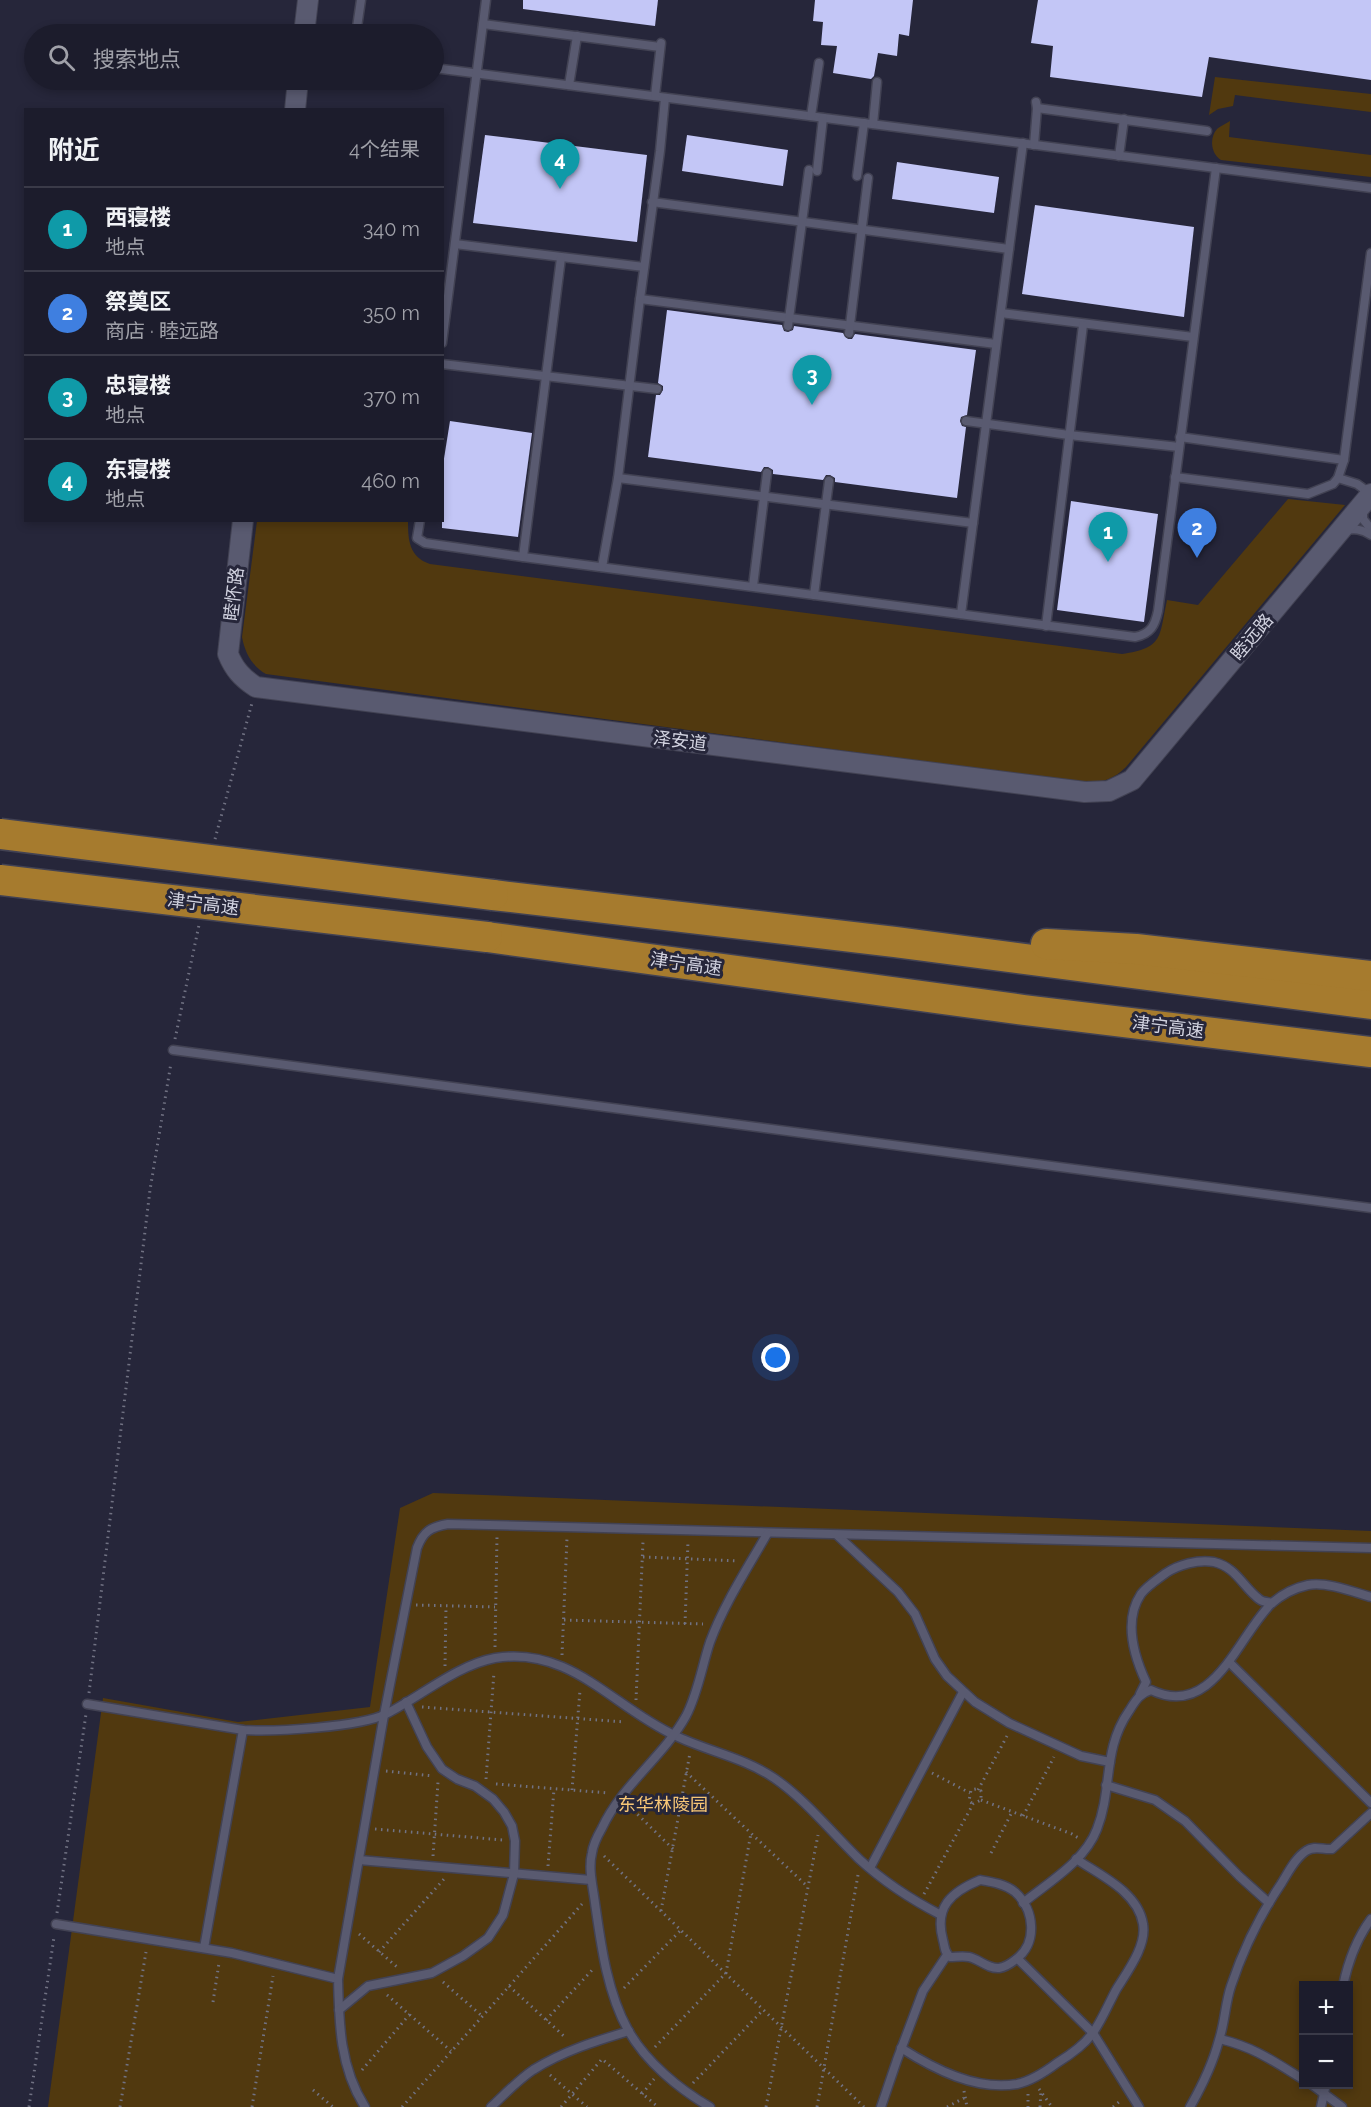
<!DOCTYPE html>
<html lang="zh">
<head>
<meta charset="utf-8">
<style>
	:root { --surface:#1c1c2c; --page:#252534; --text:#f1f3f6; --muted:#a0a1a9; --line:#3a3a48; --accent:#ea580c }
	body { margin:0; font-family:Raleway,"Noto Sans SC",sans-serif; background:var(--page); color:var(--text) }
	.controls { position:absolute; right:18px; bottom:18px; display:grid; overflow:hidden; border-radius:0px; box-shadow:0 3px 9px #0003 }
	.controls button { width:54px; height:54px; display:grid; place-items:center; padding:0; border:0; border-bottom:2px solid var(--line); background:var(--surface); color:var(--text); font:30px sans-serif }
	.you { position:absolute; left:776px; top:1358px; width:21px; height:21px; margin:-15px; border:4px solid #fff; border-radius:50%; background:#1a73e8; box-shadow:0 0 0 9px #1a73e833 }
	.badge { display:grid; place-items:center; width:39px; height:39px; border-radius:50%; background:var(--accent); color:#fff; font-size:20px; font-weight:700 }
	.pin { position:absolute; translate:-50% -50px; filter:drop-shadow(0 2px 3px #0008) }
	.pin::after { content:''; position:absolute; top:32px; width:21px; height:18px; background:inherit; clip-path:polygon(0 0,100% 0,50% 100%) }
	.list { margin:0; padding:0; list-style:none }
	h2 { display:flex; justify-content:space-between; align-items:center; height:78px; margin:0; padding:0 24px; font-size:26px }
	h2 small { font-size:20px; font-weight:400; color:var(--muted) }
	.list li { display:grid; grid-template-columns:39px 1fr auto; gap:18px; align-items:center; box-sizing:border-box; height:84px; padding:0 24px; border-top:2px solid var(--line) }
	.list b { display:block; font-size:22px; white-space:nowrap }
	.list p { margin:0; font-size:20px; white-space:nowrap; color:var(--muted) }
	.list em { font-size:20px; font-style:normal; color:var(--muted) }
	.icon { flex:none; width:33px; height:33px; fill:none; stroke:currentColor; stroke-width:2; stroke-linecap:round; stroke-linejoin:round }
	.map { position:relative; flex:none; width:1371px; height:2107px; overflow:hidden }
	.search { position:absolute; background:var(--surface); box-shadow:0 3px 9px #0003; left:24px; top:24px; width:420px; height:66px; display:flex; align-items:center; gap:15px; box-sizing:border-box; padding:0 21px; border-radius:33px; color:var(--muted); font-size:22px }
	.panel { position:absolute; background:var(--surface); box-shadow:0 3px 9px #0003; left:24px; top:108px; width:420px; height:414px; border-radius:0px }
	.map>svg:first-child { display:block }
</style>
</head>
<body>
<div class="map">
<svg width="1371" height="2107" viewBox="0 0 1371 2107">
	<rect width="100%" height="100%" fill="#26263a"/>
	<g fill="#51390f" fill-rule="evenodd">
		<polygon points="1215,77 1371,94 1371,112 1235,95 1233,106 1218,109 1209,115"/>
		<path d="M 1230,121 L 1229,137 L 1371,155 L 1371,177 L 1221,160 C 1211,154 1209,138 1217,129 C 1220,126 1226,124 1230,121 Z"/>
		<path d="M 1288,499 L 1345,505 L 1126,767 C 1114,779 1103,782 1087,783 L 266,674 C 252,666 245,653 242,637 L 257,521 L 406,520 L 408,521 C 408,540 409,557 430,564 L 1122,654 C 1164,648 1159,637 1167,600 L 1198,605 Z"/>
		<path d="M 433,1493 L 1371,1531 L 1371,2107 L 48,2107 L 103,1698 L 238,1722 L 370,1707 L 400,1508 ZM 1304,1986 L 1348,1986 L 1348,2084 L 1304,2084 Z"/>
	</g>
	<g fill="#c3c6f6">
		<polygon points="523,0 658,0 655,26 523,9"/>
		<polygon points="815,0 913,0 909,36 899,34 897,56 878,53 874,76 871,79 833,73 837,46 821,45 823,22 813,21"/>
		<polygon points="1038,0 1371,0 1371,80 1209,57 1202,97 1050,77 1053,46 1031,43"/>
		<polygon points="485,135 647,155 637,242 473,223"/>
		<polygon points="687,135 788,150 783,186 682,171"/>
		<polygon points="897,162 999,177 994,213 892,199"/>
		<polygon points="1035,205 1194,227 1184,317 1022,294"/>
		<polygon points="667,310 782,325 784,331 788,332 793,330 794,326 843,333 848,339 852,339 855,334 976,350 967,415 961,417 960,421 962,426 966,427 957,498 835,482 835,478 830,475 826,475 823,480 773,474 773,470 768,467 764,467 761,472 648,457 656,395 660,395 663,390 663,386 658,383"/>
		<polygon points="450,421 532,433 518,537 442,528 442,471"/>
		<polygon points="1071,501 1158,514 1144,622 1057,610"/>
	</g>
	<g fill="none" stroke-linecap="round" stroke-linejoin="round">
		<defs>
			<g id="service">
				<polyline points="483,24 660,47"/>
				<polyline points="356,34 361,0"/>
				<polyline points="434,68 1371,188"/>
				<polyline points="569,85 577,36"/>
				<polyline points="655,96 661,43"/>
				<polyline points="1037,108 1207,131"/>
				<polyline points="811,116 819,63"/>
				<polyline points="873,124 877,82"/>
				<polyline points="1034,145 1037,108 1036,102"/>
				<polyline points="1119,156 1124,119"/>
				<polyline points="817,171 823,118"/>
				<polyline points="857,176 864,123"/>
				<polyline points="652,202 1009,249"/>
				<polyline points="455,244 644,267"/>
				<polyline points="640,299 996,344"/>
				<polyline points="1001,313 1193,337"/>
				<polyline points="788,326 809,170"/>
				<polyline points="849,333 868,178"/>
				<polyline points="442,343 486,0"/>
				<polyline points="442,364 657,389"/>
				<polyline points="966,421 1069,435 1179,447"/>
				<polyline points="1180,437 1344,460"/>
				<polyline points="1175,477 1308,494 1333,484 1338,478 1344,460 1371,253"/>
				<polyline points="618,478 973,523"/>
				<polyline points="1338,478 1357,484 1371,494"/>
				<polyline points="1363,508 1363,519 1371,529"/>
				<path d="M 420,520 L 417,538 L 425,543 L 523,557 L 1135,637 C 1151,634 1155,625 1158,611 L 1216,168"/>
				<path d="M 1343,531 C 1354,528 1362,529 1371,535"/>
				<polyline points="523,557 561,258"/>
				<polyline points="602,567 618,478 640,299 660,151 665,98"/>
				<polyline points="753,586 767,473"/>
				<polyline points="814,595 829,481"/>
				<polyline points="961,614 1023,143"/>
				<polyline points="1046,626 1083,325"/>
				<polyline points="173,1050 1371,1208"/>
				<polyline points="837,1535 898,1592 915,1614 935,1659 947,1676 975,1702 1009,1723 1081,1756 1110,1762"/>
				<polyline points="1229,1662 1371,1803"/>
				<path d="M 1140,1694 L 1146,1682 C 1134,1656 1123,1621 1141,1594 C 1147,1586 1158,1579 1166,1573 C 1178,1565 1198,1559 1214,1562 C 1236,1567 1243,1587 1259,1599 C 1262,1602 1268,1602 1272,1603"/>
				<path d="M 87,1704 L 243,1730 C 274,1732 360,1727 386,1714 C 420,1697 457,1665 495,1658 C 570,1646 612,1706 674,1735 C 706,1751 743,1757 774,1778 C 806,1800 831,1832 859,1859 C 884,1882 912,1900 941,1915"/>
				<polyline points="1106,1785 1155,1800 1185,1821 1239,1876 1269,1903"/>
				<polyline points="359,1860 591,1880"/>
				<polyline points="870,1868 963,1692"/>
				<path d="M 980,1880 C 992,1882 1005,1884 1015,1892 C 1035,1910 1038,1944 1015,1960 C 1010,1964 1005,1967 999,1968 C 988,1969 979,1959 969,1957 C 963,1956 956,1957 950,1957 C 944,1952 945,1947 943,1940 C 934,1907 951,1892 980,1880 Z"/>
				<path d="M 1023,1903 C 1049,1882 1085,1861 1097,1829 C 1113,1788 1102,1750 1129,1711 C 1136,1700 1139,1694 1151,1690 C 1213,1720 1238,1636 1271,1604 C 1281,1595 1294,1588 1308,1585 C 1325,1581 1354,1592 1371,1597"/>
				<path d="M 56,1924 L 232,1953 L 338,1979 C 339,2024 340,2068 365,2107"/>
				<polyline points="204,1948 243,1730"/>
				<polyline points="1018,1959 1093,2033 1139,2107"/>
				<path d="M 338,1979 L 384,1715 L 417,1548 C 423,1532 430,1527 448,1524 L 1371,1548"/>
				<path d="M 1343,1986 C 1348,1962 1357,1938 1371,1919"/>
				<polyline points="339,2010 368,1986 432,1973 463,1956 488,1938 503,1915 514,1874 515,1841 512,1826 504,1812 493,1799 475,1786 457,1779 442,1769 427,1747 406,1702"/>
				<path d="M 1220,2039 C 1256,2048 1273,2061 1304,2080"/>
				<path d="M 901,2048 C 934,2069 976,2091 1017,2084 C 1031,2081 1045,2072 1057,2063 C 1070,2055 1083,2046 1092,2034 C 1100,2024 1109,2003 1116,1990 C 1127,1972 1147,1946 1143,1924 C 1138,1892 1100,1875 1076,1859"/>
				<polyline points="1311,2084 1342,2107"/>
				<path d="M 491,2107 C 504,2095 518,2080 533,2070 C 563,2051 596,2041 629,2031"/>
				<path d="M 710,2107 C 679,2089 646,2062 628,2030 C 607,1992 601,1945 595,1903 C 593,1887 588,1869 592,1853 C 593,1845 598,1835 602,1828 C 622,1785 663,1757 686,1716 C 698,1693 702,1666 710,1642 C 724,1604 747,1569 767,1534"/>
				<polyline points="881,2107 897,2060 923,1991 947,1955"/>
				<path d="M 1190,2107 C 1202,2086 1213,2063 1219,2040 C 1225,2022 1225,2004 1231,1986 C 1243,1950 1260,1915 1281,1884 C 1288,1873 1295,1858 1306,1851 C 1314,1845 1323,1850 1332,1849 L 1371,1813"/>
				<polyline points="1321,2107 1326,2084"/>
			</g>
			<g id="tertiary">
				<polyline points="304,34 308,0"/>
				<polyline points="295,110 298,80"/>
				<path d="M 243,520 L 228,654 C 234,669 242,678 256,687 L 1085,792 L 1109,791 L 1132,780 L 1371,494"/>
			</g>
			<g id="motorway">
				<polyline points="493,895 895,942 1371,1004"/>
				<polyline points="487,937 1024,1010 1371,1052"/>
				<polyline points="1046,944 1136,949 1371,976"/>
			</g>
		</defs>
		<use href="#service" stroke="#424253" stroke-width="11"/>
		<use href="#tertiary" stroke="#424253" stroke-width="22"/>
		<use href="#motorway" stroke="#424253" stroke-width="33"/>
		<g stroke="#717283" stroke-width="3" stroke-dasharray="1.5 4.5" stroke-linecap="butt">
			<polyline points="215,839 252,703"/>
			<polyline points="175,1039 199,925"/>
			<polyline points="643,1557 738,1561"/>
			<polyline points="416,1605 495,1607"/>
			<polyline points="564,1620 703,1624"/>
			<polyline points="685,1624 688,1541"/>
			<polyline points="495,1647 497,1537"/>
			<polyline points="562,1655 567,1538"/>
			<polyline points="445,1666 446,1607"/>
			<polyline points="89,1693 150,1190 171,1063"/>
			<polyline points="636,1700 643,1542"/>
			<polyline points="422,1707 625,1722"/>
			<polyline points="386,1771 433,1776"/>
			<polyline points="686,1772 808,1887"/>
			<polyline points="932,1773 970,1793"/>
			<polyline points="486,1779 494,1672"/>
			<polyline points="496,1784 609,1793"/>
			<polyline points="572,1790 580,1690"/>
			<polyline points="978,1790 1007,1736"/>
			<polyline points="981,1800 1072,1834 1080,1839"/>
			<polyline points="629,1806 673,1849"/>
			<polyline points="1023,1816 1054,1757"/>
			<polyline points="375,1829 503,1840"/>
			<polyline points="991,1853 1012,1812"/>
			<polyline points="433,1856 438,1782"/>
			<polyline points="604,1856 864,2107"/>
			<polyline points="548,1866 554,1789"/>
			<polyline points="924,1894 973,1804 981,1800 981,1791 976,1789 971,1790 969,1801 973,1804"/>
			<polyline points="661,1911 690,1753"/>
			<polyline points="57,1913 86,1714"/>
			<polyline points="359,1934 397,1967"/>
			<polyline points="379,1952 444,1879"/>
			<polyline points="443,1982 482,2016"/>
			<polyline points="509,1986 566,2038"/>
			<polyline points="624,1988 681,1930"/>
			<polyline points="387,1995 451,2051"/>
			<polyline points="213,2002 219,1963"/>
			<polyline points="546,2020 594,1968"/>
			<polyline points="655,2047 726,1973 751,1833"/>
			<polyline points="362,2070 410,2014"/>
			<polyline points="550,2075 587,2107"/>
			<polyline points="693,2083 763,2010"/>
			<polyline points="1039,2089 1052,2107"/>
			<polyline points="313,2090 333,2107"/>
			<polyline points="964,2091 967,2107"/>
			<polyline points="642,2094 654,2079"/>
			<polyline points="1028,2094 1028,2107"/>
			<polyline points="29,2107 54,1937"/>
			<polyline points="120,2107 146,1952"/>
			<polyline points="252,2107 273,1976"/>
			<polyline points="402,2107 582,1904"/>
			<polyline points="561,2107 602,2059 658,2107"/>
			<polyline points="766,2107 818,1835"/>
			<polyline points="817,2107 858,1875"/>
			<polyline points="947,2107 964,2098"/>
			<polyline points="1040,2107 1041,2091"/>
			<polyline points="1113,2107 1119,2102"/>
		</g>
		<use href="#service" stroke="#595a70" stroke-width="8"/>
		<use href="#tertiary" stroke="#595a70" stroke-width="20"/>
		<use href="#motorway" stroke="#a67b2e" stroke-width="30"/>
		<defs>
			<g id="motorway-bridge">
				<polyline points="0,834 493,895"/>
				<polyline points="0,880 487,937"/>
			</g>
		</defs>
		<use href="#motorway-bridge" stroke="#424253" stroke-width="33" stroke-linecap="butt"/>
		<use href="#motorway-bridge" stroke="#a67b2e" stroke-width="30"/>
	</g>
	<g text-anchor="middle" stroke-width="6" stroke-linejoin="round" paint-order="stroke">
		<g font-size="18" fill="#d2d3e0" stroke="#26263a">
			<text transform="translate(234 594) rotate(-83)" y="6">睦怀路</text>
			<text transform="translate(1252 637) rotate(-50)" y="6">睦远路</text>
			<text transform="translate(680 741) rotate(7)" y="6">泽安道</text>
			<text transform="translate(203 904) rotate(7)" y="6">津宁高速</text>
			<text transform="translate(686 964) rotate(8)" y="6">津宁高速</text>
			<text transform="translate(1168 1027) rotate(7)" y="6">津宁高速</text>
		</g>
		<g font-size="18" fill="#f7c676" stroke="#26263a">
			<text x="663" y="1811">东华林陵园</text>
		</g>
	</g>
</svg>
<div class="controls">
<button>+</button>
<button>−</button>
</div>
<div class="you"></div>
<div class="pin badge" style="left:1108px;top:562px;background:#0f9aa8">1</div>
<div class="pin badge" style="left:1197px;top:558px;background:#3f7fe0">2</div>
<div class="pin badge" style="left:812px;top:405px;background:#0f9aa8">3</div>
<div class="pin badge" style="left:560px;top:189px;background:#0f9aa8">4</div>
<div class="search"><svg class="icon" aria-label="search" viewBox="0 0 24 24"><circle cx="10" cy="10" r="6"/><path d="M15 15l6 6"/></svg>搜索地点</div>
<section class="panel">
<h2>附近<small>4个结果</small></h2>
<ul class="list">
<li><span class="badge" style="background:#0f9aa8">1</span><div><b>西寝楼</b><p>地点</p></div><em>340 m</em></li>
<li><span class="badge" style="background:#3f7fe0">2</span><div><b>祭奠区</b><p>商店 · 睦远路</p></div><em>350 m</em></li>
<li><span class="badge" style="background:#0f9aa8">3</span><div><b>忠寝楼</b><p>地点</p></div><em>370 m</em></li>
<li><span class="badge" style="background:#0f9aa8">4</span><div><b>东寝楼</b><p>地点</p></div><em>460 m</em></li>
</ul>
</section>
</div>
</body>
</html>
